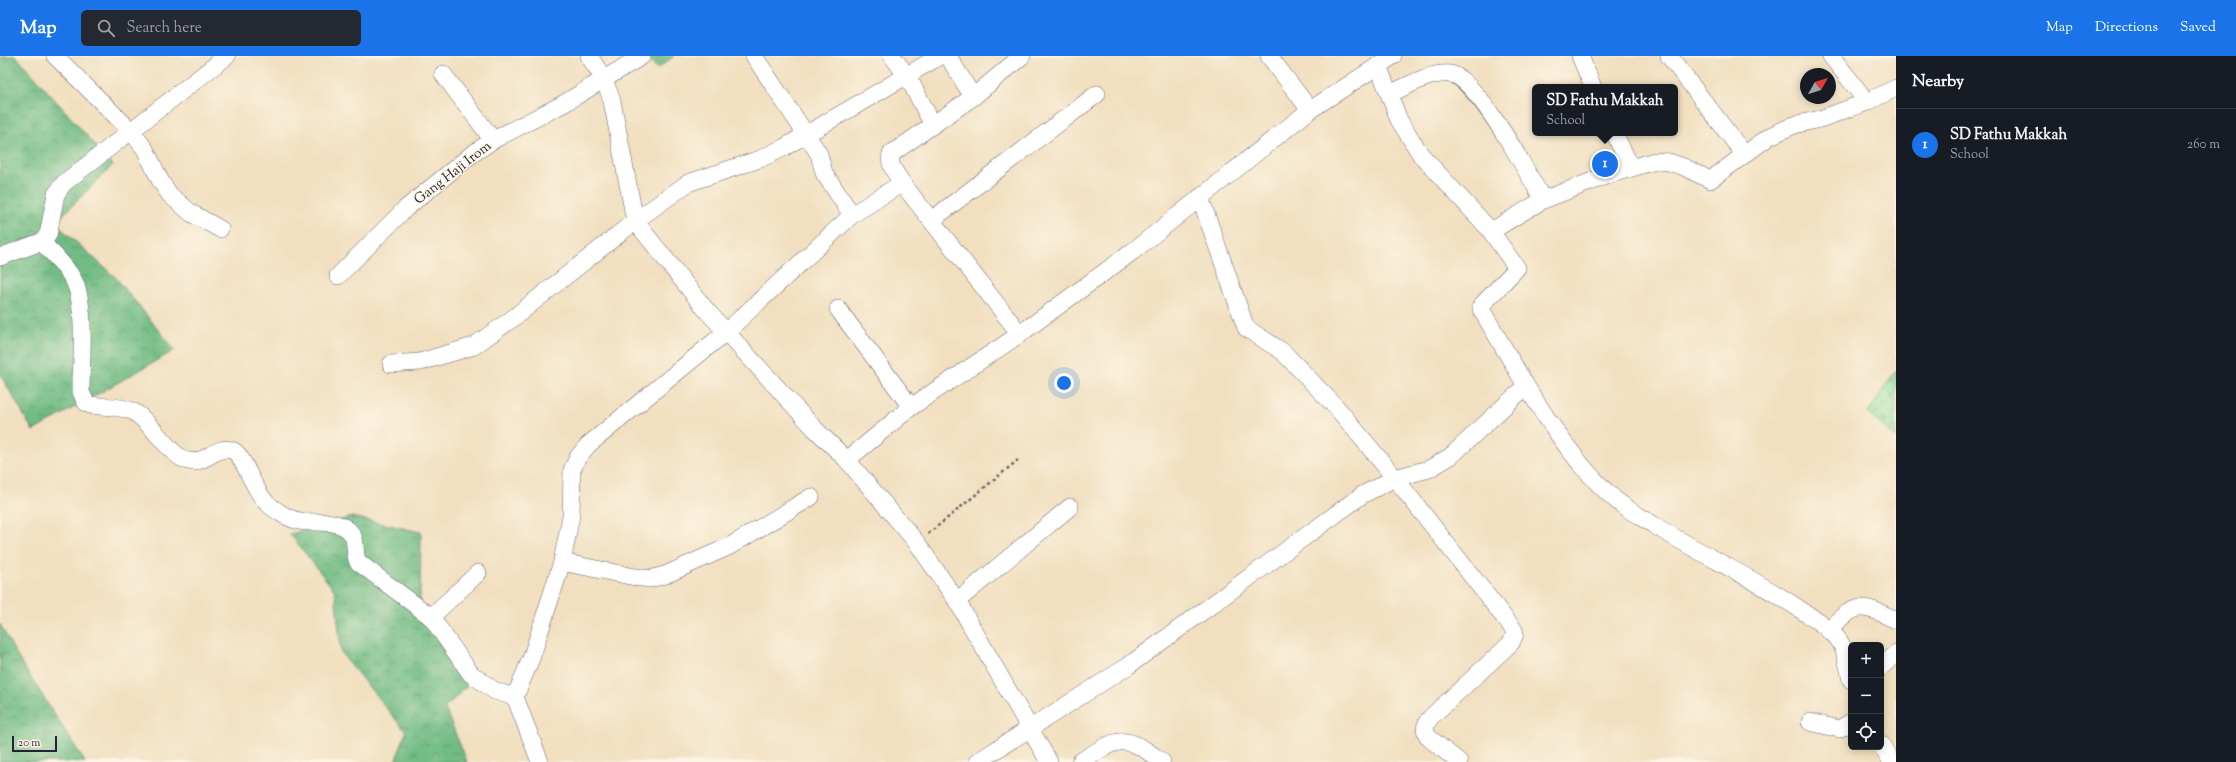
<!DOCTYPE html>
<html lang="en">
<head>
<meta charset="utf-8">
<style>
	:root { --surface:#171b24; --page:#242831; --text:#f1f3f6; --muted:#9ea1a6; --line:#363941; --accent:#1a73e8 }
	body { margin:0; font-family:"Sorts Mill Goudy",serif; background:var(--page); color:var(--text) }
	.controls { position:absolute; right:12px; bottom:12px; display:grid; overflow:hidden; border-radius:6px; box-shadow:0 2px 10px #0003 }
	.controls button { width:36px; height:36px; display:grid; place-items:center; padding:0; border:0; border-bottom:1px solid var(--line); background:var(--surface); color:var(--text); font:20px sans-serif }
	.compass { position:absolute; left:1800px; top:12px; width:36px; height:36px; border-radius:50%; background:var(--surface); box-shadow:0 2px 10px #0003; rotate:51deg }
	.scale { position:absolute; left:12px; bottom:10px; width:45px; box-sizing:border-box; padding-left:4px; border:2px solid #22223b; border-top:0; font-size:11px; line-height:14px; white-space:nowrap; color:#22223b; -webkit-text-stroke:3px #fcf5e5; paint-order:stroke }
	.you { position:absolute; left:1064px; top:327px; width:14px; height:14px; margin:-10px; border:3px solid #fff; border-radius:50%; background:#1a73e8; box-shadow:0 0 0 6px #1a73e833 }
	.badge { display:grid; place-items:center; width:26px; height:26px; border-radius:50%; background:var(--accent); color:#fff; font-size:13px; font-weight:700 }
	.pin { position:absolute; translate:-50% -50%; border:2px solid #fff; box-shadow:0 1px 4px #0006 }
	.popup { position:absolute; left:1532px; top:28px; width:146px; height:52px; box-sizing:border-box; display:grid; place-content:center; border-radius:6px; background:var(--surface); filter:drop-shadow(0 1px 3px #0005); font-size:13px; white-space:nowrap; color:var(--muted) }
	.popup b { font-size:15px; color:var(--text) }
	.popup::after { content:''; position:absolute; left:50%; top:100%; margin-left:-8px; border:8px solid transparent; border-top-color:var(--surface) }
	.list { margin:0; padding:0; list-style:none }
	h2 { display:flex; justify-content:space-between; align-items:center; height:52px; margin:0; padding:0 16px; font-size:17px }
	h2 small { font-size:13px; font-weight:400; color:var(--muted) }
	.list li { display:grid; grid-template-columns:26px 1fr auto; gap:12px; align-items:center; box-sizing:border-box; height:72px; padding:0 16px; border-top:1px solid var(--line) }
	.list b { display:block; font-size:15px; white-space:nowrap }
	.list p { margin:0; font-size:13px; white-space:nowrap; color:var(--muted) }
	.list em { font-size:13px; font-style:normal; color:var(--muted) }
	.icon { flex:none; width:22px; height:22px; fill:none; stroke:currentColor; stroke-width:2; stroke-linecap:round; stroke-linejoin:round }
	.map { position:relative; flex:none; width:1896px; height:706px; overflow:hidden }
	header { display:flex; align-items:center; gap:24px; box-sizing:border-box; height:56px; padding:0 20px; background:var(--accent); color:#fff }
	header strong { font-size:19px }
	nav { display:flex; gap:22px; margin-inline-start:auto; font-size:14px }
	.search { width:280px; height:36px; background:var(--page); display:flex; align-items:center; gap:10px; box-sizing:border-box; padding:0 14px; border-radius:6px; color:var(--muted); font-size:15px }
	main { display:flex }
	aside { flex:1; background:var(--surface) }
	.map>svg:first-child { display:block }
</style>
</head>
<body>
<header>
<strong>Map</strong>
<div class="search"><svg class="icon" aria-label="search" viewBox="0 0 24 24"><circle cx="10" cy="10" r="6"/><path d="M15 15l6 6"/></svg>Search here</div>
<nav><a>Map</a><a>Directions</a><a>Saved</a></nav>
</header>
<main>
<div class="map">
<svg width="1896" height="706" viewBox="0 0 1896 706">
	<defs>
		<pattern id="forest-crowns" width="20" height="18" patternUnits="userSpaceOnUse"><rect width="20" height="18" fill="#71bc84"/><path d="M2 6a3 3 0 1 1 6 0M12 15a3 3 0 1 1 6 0" fill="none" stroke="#5c986d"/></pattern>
		<pattern id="cemetery-stones" width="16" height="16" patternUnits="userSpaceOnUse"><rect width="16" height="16" fill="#8cdc9c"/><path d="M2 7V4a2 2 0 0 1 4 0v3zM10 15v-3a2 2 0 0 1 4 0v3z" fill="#78bc87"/></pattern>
	</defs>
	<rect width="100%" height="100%" fill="#fcf5e5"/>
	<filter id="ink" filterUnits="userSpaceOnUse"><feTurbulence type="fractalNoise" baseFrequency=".025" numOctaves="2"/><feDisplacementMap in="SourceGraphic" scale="8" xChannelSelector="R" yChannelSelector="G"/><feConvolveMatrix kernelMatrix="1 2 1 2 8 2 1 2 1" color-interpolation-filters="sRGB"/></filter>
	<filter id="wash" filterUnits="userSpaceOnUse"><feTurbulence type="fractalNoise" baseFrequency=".012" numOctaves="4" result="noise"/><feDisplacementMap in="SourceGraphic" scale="16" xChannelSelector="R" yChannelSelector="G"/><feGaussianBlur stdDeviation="0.9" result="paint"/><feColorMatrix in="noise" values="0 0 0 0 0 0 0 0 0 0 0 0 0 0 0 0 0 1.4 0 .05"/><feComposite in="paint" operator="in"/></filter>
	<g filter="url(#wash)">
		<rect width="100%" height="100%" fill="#f1dfbf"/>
		<g fill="url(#forest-crowns)" stroke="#4a6f60">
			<polygon points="2,0 16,0 113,109 55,167 116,222 175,294 33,375 0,318 0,2"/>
			<polygon points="644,0 674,0 658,13"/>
			<polygon points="352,461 421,476 420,552 472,625 445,652 467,706 395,706 406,676 341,597 335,535 290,478"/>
			<polygon points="0,568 17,600 85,706 0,706"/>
		</g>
		<polygon fill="url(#cemetery-stones)" stroke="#577f6c" points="1896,314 1896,382 1868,357"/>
	</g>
	<g filter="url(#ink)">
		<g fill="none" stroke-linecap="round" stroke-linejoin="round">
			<defs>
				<g id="minor">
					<polyline points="55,0 131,75 145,93 161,126 170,139 191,157 220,173"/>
					<polyline points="589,0 604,23 612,45 635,165 707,255 815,373 847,404 917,487 957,545 1049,706"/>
					<polyline points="892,0 908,21 933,69"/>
					<polyline points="948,0 973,41"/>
					<polyline points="1269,0 1310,54"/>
					<polyline points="1580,0 1593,31"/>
					<polyline points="1669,0 1744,98"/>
					<polyline points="1831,0 1867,46"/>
					<polyline points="1378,9 1399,64 1421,99 1492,176"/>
					<polyline points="443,18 493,84"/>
					<path d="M 1389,38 C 1408,30 1429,16 1450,18 C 1475,20 1529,119 1543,144"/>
					<polyline points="1614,77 1631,111"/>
					<polyline points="902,127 1020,278"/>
					<path d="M 1200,141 L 1246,272 L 1283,296 L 1337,352 L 1395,422 L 1514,574 L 1515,578 L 1511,587 L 1432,660 C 1425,667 1423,674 1429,682 L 1459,706"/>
					<path d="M 852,159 L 902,127 C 896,117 888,109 891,98 L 973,41 L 1022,0"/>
					<polyline points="933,163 1097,38"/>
					<path d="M 41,186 C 53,197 65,209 73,223 C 87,248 81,307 81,336 L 86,347 L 90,349 C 103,351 120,350 132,355 C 151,364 169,400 188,405 C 204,410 217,387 234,395 C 244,401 254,435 266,446 C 274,454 288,463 300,465 C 316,468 340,462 351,477 C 358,486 353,497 358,506 L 431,561 L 471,618 L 495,635 L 515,641"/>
					<polyline points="0,201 41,186 48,179 56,138 64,127 227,0"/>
					<polyline points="338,220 405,153 471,99 493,84 563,48 642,0"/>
					<polyline points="838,253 911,351"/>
					<polyline points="391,308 420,306 474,290 512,263 635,165 688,127 760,103 783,92 940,0"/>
					<path d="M 1526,330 C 1550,368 1585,421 1621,448 C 1631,456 1643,462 1654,469 C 1702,499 1754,522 1801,554 C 1814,563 1832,573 1840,586 C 1847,597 1848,612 1851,624"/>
					<polyline points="847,404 911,351 1020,278 1132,196 1310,54 1393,0"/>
					<polyline points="562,506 635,521 650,523 665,519 730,490 811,441"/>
					<polyline points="957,545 1070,451"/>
					<polyline points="431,561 478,517"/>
					<path d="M 1828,574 C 1857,546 1860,547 1896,564"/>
					<polyline points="1881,611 1896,598"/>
					<polyline points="1810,666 1839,673 1851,666"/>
					<polyline points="1881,688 1891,706"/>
					<polyline points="540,706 515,641 532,600 562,506 571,460 572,414 578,401 588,389 726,276 852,159 824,117 819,98 754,0"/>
					<polyline points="977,706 1128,610 1362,439 1395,422 1429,413 1451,400 1526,330 1481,253 1481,250 1517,212 1492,177 1493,174 1543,144 1608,119 1655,105 1669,106 1684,111 1710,124 1770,80 1794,69 1820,63 1867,46 1896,32"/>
					<path d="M 1080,706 C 1118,681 1125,677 1162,706"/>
				</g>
			</defs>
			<use href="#minor" stroke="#6a6469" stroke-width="18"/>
			<polyline stroke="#6a6469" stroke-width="2.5" stroke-dasharray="3 3" stroke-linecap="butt" points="928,478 1018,404"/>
			<use href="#minor" stroke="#fff" stroke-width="17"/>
		</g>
	</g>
	<g text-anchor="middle" stroke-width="3" stroke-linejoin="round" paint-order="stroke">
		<g font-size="14" fill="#22223b" stroke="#fcf5e5">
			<text transform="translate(452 116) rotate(-38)" y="5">Gang Haji Irom</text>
		</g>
	</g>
</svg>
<div class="controls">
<button>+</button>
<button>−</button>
<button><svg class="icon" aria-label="locate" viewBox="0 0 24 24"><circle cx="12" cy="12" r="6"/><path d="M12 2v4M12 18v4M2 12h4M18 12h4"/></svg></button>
</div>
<svg class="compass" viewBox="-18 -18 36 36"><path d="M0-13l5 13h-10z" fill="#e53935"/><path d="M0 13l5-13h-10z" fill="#9ea1a6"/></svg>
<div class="scale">20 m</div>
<div class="you"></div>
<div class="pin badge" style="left:1605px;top:108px">1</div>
<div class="popup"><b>SD Fathu Makkah</b>School</div>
</div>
<aside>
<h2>Nearby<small></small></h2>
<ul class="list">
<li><span class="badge">1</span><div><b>SD Fathu Makkah</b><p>School</p></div><em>260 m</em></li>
</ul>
</aside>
</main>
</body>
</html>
